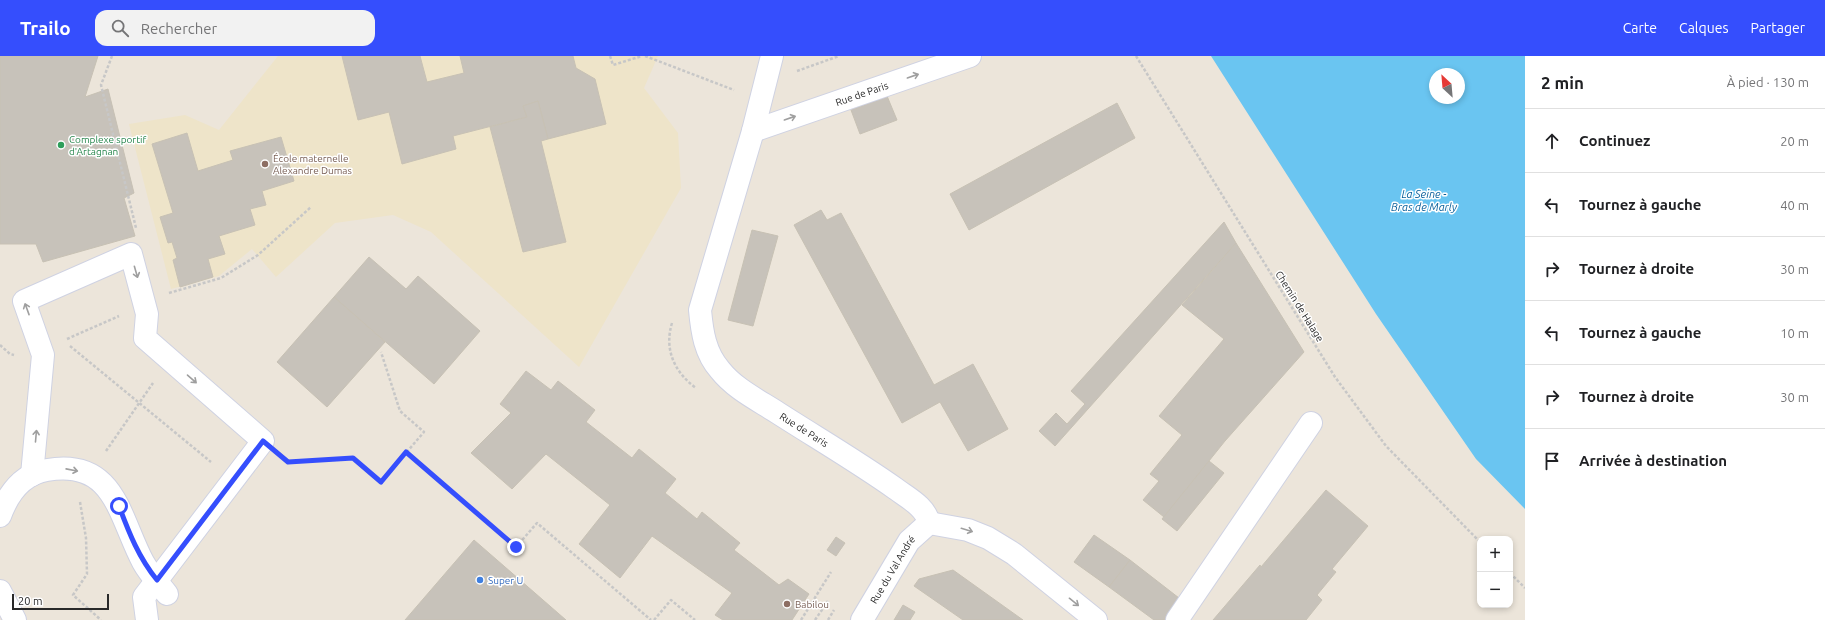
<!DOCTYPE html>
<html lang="fr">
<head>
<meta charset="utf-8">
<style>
	:root { --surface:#fff; --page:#f2f2f2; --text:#202124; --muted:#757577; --line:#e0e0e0; --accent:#354efd }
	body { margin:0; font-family:Ubuntu,sans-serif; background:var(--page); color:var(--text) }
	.controls { position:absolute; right:12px; bottom:12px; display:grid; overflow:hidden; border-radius:8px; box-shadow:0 2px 6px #0003 }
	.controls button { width:36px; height:36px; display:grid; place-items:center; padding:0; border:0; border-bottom:1px solid var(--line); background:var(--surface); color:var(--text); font:20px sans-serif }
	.compass { position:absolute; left:1429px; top:12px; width:36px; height:36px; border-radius:50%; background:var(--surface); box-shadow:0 2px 6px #0003; rotate:334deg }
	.scale { position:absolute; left:12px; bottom:10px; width:97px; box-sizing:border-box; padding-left:4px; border:2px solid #292929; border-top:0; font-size:11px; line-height:14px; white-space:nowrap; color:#292929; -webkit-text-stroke:3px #fff; paint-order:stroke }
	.stop { position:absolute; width:12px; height:12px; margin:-9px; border:3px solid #354efd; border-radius:50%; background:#fff }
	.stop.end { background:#354efd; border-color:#fff; box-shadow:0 1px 4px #0008 }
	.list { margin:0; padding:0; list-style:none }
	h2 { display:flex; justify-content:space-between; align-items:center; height:52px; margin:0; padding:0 16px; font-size:17px }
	h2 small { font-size:13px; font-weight:400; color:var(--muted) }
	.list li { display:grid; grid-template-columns:26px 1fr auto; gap:12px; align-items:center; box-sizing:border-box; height:64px; padding:0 16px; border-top:1px solid var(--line) }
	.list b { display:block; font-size:15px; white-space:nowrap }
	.list em { font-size:13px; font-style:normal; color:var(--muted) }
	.icon { flex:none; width:22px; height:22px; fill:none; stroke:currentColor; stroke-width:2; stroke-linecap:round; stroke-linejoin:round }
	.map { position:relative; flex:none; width:1525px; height:564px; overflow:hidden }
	header { display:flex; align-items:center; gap:24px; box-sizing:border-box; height:56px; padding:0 20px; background:var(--accent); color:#fff }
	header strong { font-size:19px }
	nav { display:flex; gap:22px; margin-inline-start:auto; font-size:14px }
	.search { width:280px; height:36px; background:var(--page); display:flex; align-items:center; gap:10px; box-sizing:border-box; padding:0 14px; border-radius:12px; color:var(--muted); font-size:15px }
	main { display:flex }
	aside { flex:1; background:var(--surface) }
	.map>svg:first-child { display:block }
</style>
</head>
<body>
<header>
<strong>Trailo</strong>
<div class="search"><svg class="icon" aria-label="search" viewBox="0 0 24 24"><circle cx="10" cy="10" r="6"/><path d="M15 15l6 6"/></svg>Rechercher</div>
<nav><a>Carte</a><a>Calques</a><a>Partager</a></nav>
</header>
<main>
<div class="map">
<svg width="1525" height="564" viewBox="0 0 1525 564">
	<rect width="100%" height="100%" fill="#ece5da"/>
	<polygon fill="#eee4c9" points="278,0 658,0 644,32 678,77 681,132 579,311 431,176 393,159 335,167 276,221 252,193 219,220 171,233 129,68 185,59 219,74"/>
	<path fill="#6ac5f1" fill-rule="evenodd" d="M 1211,0 L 1525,0 L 1525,453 L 1476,403 L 1376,258 ZM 1435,18 L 1459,18 L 1459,42 L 1435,42 Z"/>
	<g fill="#c7c2ba" stroke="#c7c1b4">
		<polygon points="0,0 98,0 85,41 108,33 134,137 124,142 135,180 43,206 36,188 0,188"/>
		<polygon points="342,0 420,0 427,26 464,17 460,0 573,0 576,12 595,23 606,68 548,83 538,45 523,50 527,61 453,80 456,93 402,108 389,56 358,64"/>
		<polygon points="887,40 897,64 860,78 851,54"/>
		<polygon points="538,45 548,83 541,85 566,186 523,196 490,71 527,61 523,50"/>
		<polygon points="1117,47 1135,82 969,174 950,138"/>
		<polygon points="187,77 198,115 233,104 230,95 281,81 294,125 262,135 266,149 250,153 255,169 219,180 225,198 208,203 213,221 180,231 173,204 177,202 172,186 168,187 160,161 173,157 152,88"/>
		<polygon points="821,154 827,164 841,157 934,329 973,308 1008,373 968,395 940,346 902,367 794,169"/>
		<polygon points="1224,166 1236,187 1055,390 1039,375 1056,357 1067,368 1085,348 1071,335"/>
		<polygon points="752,174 778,180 753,270 728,264"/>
		<polygon points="1236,187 1304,296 1225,385 1164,461 1143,444 1159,425 1150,418 1182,379 1159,360 1224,283 1182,249"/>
		<polygon points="369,201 406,233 418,220 480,275 434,328 334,241"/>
		<polygon points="334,241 385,286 327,351 277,306"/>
		<polygon points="526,315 551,334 558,325 595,354 586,366 632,402 639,393 676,423 665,437 697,463 702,456 740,487 734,494 779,529 788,523 809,538 792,564 723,564 715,559 732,537 652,480 620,522 579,488 610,449 546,398 512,433 471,397 511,357 500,348"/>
		<polygon points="1209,405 1224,417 1177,475 1162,463"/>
		<polygon points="1326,434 1368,470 1332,513 1336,516 1317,539 1322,544 1306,564 1213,564 1260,509 1261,511"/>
		<polygon points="1094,479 1130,504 1109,531 1074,506"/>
		<polygon points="836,481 845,487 836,500 827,494"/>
		<polygon points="474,484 566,564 405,564"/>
		<polygon points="1130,504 1179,542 1164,564 1154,564 1109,531"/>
		<polygon points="953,514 1023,564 963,564 914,530 919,523"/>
		<polygon points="903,549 915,556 910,564 894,564"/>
	</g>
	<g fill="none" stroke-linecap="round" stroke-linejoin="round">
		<defs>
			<g id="minor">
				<path id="s1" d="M 772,0 L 753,75 L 700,254 C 702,276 705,297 720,314 C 735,333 758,344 778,357 C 817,382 858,406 896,433 C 908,442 926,451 929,467"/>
				<path id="s2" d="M 753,75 L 970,0"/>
				<polyline points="32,419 43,299 24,245 131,198 147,258 145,282 263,385 144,541 147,564"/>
				<path d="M 0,460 C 8,438 22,418 47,414 C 115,402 119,461 143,506 C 149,517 159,528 167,538"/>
				<polyline points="929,467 968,474 988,482 1014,498 1096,564"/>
				<polyline points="0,535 15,564"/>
				<path id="s3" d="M 862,564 L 909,485 L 929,467"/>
				<polyline points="1177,564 1311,367"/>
			</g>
		</defs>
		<use href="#minor" stroke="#cfd2e2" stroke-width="24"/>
		<g stroke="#c7c7c7" stroke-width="2.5" stroke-dasharray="3 2" stroke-linecap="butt">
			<polyline points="112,0 101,29 136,172"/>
			<polyline points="610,0 613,9 642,0"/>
			<polyline points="645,0 734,34"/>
			<polyline points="1136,0 1335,321 1386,390 1480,486"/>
			<polyline points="797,15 839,0"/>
			<polyline points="169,237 221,222 258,199 311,151"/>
			<path d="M 672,267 C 664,293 674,316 696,332"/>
			<polyline points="67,283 119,260"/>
			<polyline points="0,289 10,298 14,299"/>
			<polyline points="70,290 211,406"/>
			<polyline points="106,395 153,327"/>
			<polyline points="406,396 516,491 537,467 651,564"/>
			<polyline points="285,404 288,406 293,406 353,402 381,426 424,376 400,355 381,296"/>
			<polyline points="80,446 86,482 87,518 73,539 101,564"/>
			<polyline points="1510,517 1525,532"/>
			<polyline points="654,564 671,544 695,564"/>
			<polyline points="801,564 831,516"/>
			<polyline points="815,564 828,545"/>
			<polyline points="828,564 834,554"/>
		</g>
		<use href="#minor" stroke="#fff" stroke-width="22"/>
	</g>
	<defs><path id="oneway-shaft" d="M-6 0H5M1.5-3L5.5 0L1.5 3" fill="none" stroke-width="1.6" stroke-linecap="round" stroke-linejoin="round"/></defs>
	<g stroke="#9f9f9f">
		<use href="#oneway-shaft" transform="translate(913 20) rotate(-19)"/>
		<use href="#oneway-shaft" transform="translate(790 62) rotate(-19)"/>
		<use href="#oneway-shaft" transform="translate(136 216) rotate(74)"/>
		<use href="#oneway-shaft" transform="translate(27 253) rotate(-110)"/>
		<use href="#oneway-shaft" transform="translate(192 323) rotate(41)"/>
		<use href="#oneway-shaft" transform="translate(36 380) rotate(-85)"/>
		<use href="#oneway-shaft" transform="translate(72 414) rotate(11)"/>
		<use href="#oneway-shaft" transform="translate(967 474) rotate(17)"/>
		<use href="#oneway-shaft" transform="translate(1074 546) rotate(39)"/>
	</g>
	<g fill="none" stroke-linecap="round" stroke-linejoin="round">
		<path stroke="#354efd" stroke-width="5" d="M 119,450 C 129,477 139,502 157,524 L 263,385 L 288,406 L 353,402 L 381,426 L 406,396 L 516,491"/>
	</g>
	<circle fill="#2e9e5b" stroke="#fff" stroke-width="1.5" cx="61" cy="89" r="4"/>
	<g fill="#8d6e63" stroke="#fff" stroke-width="1.5">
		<circle cx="265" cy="108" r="4"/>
		<circle cx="787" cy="548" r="4"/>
	</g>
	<circle fill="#3f7fe0" stroke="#fff" stroke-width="1.5" cx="480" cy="524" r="4"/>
	<g text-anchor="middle" stroke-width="3" stroke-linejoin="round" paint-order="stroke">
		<g font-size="10" fill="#292929" stroke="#fff">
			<text dy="4" stroke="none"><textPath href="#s2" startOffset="115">Rue de Paris</textPath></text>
			<text transform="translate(1300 250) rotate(58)" y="4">Chemin de Halage</text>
			<text dy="4" stroke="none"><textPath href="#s1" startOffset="432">Rue de Paris</textPath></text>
			<text dy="4" stroke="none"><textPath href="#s3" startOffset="59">Rue du Val André</textPath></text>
		</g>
		<g font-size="10" fill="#27864d" stroke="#fff" text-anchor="start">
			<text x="69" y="87">Complexe sportif<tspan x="69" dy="12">d'Artagnan</tspan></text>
		</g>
		<g font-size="10" fill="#785e54" stroke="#fff" text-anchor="start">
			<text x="273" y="106">École maternelle<tspan x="273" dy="12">Alexandre Dumas</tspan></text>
			<text x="795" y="552">Babilou</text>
		</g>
		<g font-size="10" fill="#366cbe" stroke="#fff" text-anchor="start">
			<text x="488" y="528">Super U</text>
		</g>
		<g font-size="11" font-style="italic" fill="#0a609b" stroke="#fff">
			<text x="1424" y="142">La Seine -<tspan x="1424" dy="13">Bras de Marly</tspan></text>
		</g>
	</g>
</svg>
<div class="controls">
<button>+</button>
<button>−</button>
</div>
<svg class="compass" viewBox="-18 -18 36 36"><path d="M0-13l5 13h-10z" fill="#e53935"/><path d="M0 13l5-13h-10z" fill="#757577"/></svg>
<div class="scale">20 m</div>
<div class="stop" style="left:119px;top:450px"></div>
<div class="stop end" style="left:516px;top:491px"></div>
</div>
<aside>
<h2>2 min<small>À pied · 130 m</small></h2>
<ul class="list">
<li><svg class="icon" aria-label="ahead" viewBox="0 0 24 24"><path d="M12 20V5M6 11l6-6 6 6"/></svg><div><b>Continuez</b></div><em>20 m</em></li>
<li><svg class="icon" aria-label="left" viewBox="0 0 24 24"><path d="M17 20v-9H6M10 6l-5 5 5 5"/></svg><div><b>Tournez à gauche</b></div><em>40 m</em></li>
<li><svg class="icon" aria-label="right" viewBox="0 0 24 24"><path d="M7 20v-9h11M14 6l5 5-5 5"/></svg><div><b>Tournez à droite</b></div><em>30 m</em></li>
<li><svg class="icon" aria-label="left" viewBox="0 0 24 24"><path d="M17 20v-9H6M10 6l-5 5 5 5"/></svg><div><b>Tournez à gauche</b></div><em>10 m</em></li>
<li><svg class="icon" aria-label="right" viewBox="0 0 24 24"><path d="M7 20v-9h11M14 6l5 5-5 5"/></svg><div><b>Tournez à droite</b></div><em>30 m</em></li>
<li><svg class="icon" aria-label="arrive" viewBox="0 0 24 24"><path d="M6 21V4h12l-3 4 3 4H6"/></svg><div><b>Arrivée à destination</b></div></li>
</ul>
</aside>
</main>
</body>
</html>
